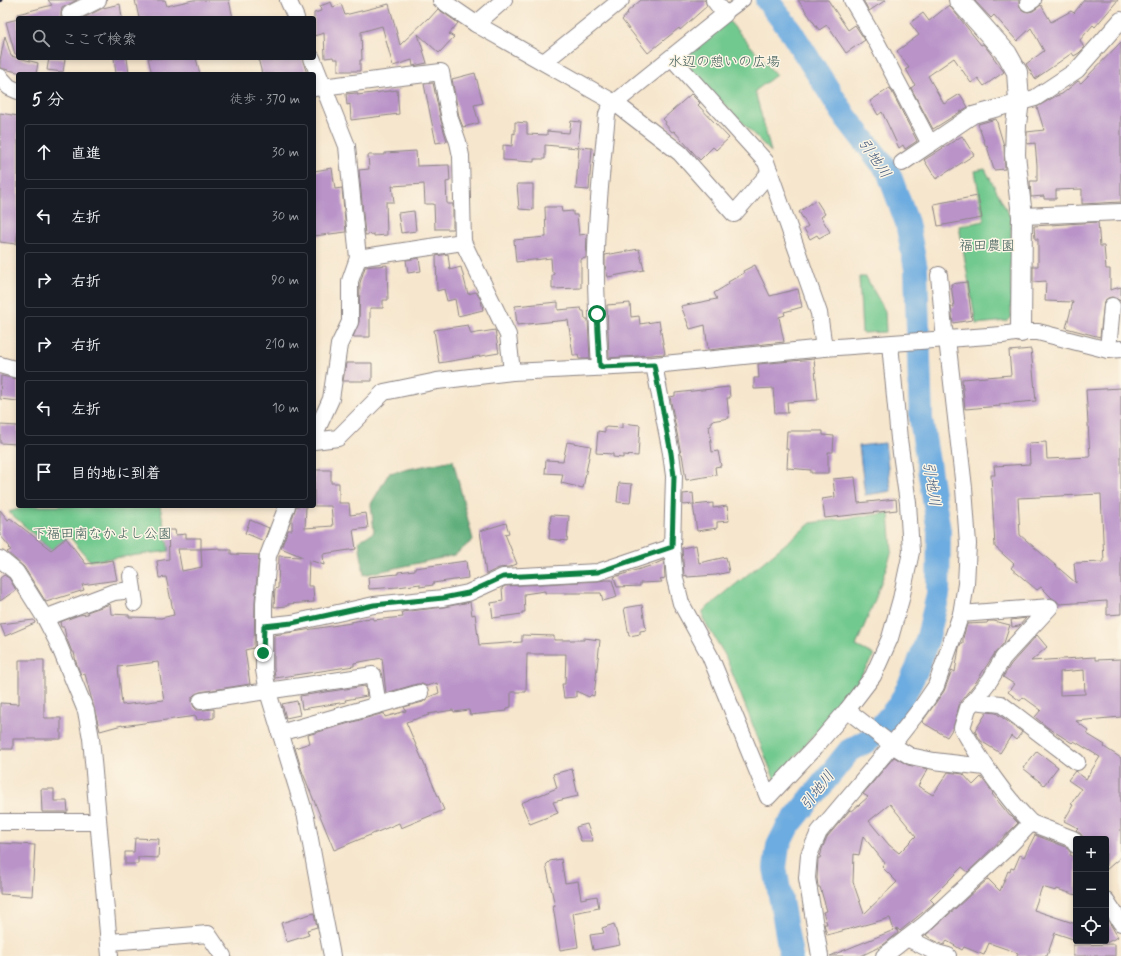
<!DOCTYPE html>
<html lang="ja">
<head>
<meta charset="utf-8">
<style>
	:root { --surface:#171b24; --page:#242831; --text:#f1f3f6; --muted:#9ea1a6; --line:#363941 }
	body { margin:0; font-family:Mynerve,"Klee One",sans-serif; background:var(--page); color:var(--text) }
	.controls { position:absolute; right:12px; bottom:12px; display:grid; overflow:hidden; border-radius:4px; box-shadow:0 2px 6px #0003 }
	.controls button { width:36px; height:36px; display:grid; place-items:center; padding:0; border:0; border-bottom:1px solid var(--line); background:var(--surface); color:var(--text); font:20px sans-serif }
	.stop { position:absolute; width:12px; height:12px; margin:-9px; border:3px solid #0b8043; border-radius:50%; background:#fff }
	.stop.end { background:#0b8043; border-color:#fff; box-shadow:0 1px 4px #0008 }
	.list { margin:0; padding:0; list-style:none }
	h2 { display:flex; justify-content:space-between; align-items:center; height:52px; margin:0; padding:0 16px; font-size:17px }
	h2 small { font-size:13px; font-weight:400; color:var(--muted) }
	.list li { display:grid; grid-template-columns:26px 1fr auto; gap:12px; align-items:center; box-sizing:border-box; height:56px; margin:0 8px 8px; padding:0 8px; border:1px solid var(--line); border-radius:4px }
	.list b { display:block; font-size:15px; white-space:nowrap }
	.list em { font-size:13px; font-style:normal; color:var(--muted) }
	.icon { flex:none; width:22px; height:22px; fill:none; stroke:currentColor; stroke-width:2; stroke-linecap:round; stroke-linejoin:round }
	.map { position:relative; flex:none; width:1121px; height:956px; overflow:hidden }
	.search { position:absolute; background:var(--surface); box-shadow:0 2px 6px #0003; left:16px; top:16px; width:300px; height:44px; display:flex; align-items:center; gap:10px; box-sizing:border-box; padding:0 14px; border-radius:4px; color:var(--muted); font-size:15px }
	.panel { position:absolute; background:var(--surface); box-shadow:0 2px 6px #0003; left:16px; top:72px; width:300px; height:436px; border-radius:4px }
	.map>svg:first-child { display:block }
</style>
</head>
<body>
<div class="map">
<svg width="1121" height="956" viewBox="0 0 1121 956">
	<rect width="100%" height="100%" fill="#fcf5e5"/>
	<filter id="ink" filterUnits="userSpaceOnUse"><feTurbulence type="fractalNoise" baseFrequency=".025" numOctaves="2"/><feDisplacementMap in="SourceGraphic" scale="8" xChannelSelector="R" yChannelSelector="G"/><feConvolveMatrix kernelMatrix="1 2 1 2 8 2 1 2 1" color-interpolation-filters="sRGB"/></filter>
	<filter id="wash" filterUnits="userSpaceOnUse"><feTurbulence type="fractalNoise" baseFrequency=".012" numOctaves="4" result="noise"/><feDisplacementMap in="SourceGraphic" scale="16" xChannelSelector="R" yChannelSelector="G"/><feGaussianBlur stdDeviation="0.9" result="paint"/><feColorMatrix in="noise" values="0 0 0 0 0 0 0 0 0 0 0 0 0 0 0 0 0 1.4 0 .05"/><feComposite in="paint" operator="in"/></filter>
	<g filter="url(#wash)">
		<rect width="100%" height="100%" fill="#f6e6cd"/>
		<g fill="#72c98f" stroke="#4a7665">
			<polygon points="728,20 776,75 755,91 771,152 682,61 683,55"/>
			<polygon points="985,169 1011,218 1011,317 1007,321 976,324 959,226 984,221 975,171"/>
			<polygon points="859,277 866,277 885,311 886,332 862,333"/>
			<polygon points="29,506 160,506 169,551 90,561 69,536 51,550 9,512"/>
			<polygon points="889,513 892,551 876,597 856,646 874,655 855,686 775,781 725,655 703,619 703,611 811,523"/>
		</g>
		<polygon fill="#5dad7a" stroke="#40685a" points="453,460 473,540 455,555 364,575 359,541 374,532 371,504 389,473"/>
		<polygon fill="#6dace0" stroke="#48678e" points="885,443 891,491 865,495 859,446"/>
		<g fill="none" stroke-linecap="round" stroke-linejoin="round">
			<polyline stroke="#6dace0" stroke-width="24" points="767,0 790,30 845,116 888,171 907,223 916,269 921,419 939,531 938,595 928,637 917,669 900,704 870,739 849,751 787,828 778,846 775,868 791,956"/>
		</g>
		<g id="blocks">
			<g fill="#ba94c9" fill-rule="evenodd">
				<polygon points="48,0 77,0 62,8 61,13 61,18 18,18 18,14 52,5"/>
				<polygon points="135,0 165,0 167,6 193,0 229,0 233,18 139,18"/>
				<polygon points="641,0 705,0 707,6 680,30 679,28 648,53 622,20 628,13 627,12"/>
				<polygon points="798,0 828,0 848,30 855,25 865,40 846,53 827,25 819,30"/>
				<polygon points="863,0 886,0 869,11"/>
				<polygon points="974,0 1019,0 1019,4 1020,8 1024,11 1028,12 1033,11 1041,5 1051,22 1071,11 1074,13 1084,0 1118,0 1095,27 1093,25 1080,40 1084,48 1079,53 1074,56 1072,53 1035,79 1026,64 1044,51 1031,28 1017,41 994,15 991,18"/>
				<polygon points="331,2 333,7 341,4 345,15 389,4 400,45 428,18 429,19 438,9 458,23 449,34 454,37 439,53 418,34 427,63 413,66 412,60 393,66 382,26 361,32 362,60 360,60 360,71 338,71 338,59 334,59 333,57 325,58 324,33 314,36 314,13 321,11 320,6"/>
				<polygon points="120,4 122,18 83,18 103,8"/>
				<polygon points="949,5 981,45 983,44 988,50 1004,72 984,86 978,78 971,83 954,58 928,76 944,104 960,94 968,107 933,129 911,88 915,85 906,69 909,68 897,51 919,35 910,23 923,13 929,21"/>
				<polygon points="18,19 18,54 15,54 6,22"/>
				<polygon points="5,36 11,56 38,63 36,74 26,74 0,68 0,60"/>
				<polygon points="1121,42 1121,202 1082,204 1082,189 1056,190 1056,199 1044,199 1044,196 1031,197 1030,181 1037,181 1037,165 1035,143 1027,144 1027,132 1044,130 1037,107 1056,96 1062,94 1078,81 1081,83"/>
				<polygon points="49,58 65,59 63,72 47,70"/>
				<polygon points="114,58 127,58 129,74 116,74"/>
				<polygon points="148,58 196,58 200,74 152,74"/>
				<polygon points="258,58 302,58 307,74 262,74"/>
				<polygon points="475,73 483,103 474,105 479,123 463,127 459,117 452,79"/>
				<polygon points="433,83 441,121 447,141 436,143 424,84"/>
				<polygon points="890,88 917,141 905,149 903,145 899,148 882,112 878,115 870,101"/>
				<polygon points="397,90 399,114 351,120 350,104 347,105 346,94 357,93 357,95"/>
				<polygon points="691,94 700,103 698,105 729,138 716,150 713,147 700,160 674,131 672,132 665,124 666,122 663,119"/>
				<polygon points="0,113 18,116 18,230 16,244 0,242"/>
				<polygon points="996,119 1004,146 1005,169 994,170 987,146 986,147 978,124"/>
				<polygon points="571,121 581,122 578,148 545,145 545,159 534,159 534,162 503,160 503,145 512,146 513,133 515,134 515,122 527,123 527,134 547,135 547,131 569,133"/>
				<polygon points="962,136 974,155 936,179 924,160"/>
				<polygon points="579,147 592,148 589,190 576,189"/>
				<polygon points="416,151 417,166 449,165 450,181 446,182 447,204 453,204 453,229 435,229 434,204 425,204 424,184 392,186 394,202 386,202 387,235 374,236 374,234 365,235 359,170 369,169 368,155 385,155 385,153"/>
				<polygon points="332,168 335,189 342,188 346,232 314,236 314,171"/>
				<polygon points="517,184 533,184 533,210 519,209"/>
				<polygon points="978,196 982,218 938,226 934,204"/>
				<polygon points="816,200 825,214 821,217 830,232 819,238 817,235 810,239 804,229 808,226 799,212"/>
				<polygon points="545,207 561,207 562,212 573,211 573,215 577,215 579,235 587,234 586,258 581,259 581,288 552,289 552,275 554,274 554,272 552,272 551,258 516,262 514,240 546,237"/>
				<polygon points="414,211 416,231 401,233 398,213"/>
				<polygon points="1098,222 1100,246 1104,246 1106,269 1110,269 1110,290 1121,287 1121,301 1112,297 1108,298 1104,301 1100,337 1066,328 1073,302 1045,301 1046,281 1033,282 1033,266 1038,266 1038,239 1035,239 1034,226"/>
				<polygon points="639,249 644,270 608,277 605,266 605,255"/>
				<polygon points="448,254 450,270 461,267 468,294 476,292 481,300 483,310 458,316 455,299 447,301 444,289 437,291 436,256"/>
				<polygon points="419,258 421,271 408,273 406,260"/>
				<polygon points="387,265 388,300 383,300 383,308 370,308 370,337 353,337 359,322 360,283 365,267"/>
				<polygon points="755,265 770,296 798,289 802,307 784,312 785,315 779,317 784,342 708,350 705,325 690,329 681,306 717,299 714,293 729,284 728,282 744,273 743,271"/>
				<polygon points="967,282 972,320 953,323 951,307 954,307 951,284"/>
				<polygon points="558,302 558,310 581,308 582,311 584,311 585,319 588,319 590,359 579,359 578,355 573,355 568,320 517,325 515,306"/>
				<polygon points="630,303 631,317 639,316 640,324 659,321 665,354 609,358 607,305"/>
				<polygon points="468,325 471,334 495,330 499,353 439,363 434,330"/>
				<polygon points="1031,349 1036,401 1000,404 1000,406 965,409 962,379 1011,375 1009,351"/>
				<polygon points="814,359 818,400 787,402 788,413 775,413 773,388 754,389 754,378 759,378 758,364"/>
				<polygon points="346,363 372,363 372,381 343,381"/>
				<polygon points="1,376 18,379 18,401 0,399"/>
				<polygon points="729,387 730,398 727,398 729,418 711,421 711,425 709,426 712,452 718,451 721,466 715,467 716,475 686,480 682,454 681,454 670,397 675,396 675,393"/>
				<path d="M 1121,388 L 1121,614 L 1107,615 L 1107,601 L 1059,604 L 1057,601 L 1052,598 L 1041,587 L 1037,590 L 1011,568 L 1014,564 L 995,547 L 991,475 L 995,475 L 994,466 L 1030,464 L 1029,443 L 1046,442 L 1047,459 L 1090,457 L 1086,390 ZM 1101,494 L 1104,562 L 1074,563 L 1076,583 L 1020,535 L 1018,498 Z"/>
				<polygon points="622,423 640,425 638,456 623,455 623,458 613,457 613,454 596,453 598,431 605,432 605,427 622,428"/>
				<polygon points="0,425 18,426 18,444 0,443"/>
				<polygon points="787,431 823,431 823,435 834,436 833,452 828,452 828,473 811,473 811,470 787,468 788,449 786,449"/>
				<polygon points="567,442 591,446 583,488 561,483 563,474 545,473 546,460 563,461"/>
				<polygon points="314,470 331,470 331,483 339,483 339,503 349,503 350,515 366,513 368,528 353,530 356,549 323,554 324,565 309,560 308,586 313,586 314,602 288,604 288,606 274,607 275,589 278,588 279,556 303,557 281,548 288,530 292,530 292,519 296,506 306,506 305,528 333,526 331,506 314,506"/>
				<polygon points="855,477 858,503 896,499 897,510 825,518 822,499 835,497 833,479"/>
				<polygon points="619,483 632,484 630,503 617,502"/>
				<polygon points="693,493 694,504 683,505 683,494"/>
				<polygon points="713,503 713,508 727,506 729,521 717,522 717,528 697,531 693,505"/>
				<polygon points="0,510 8,520 10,518 51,550 66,538 86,564 113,560 117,580 82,585 84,590 46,602 24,567 7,552 11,550 9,548 10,547 0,535"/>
				<polygon points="551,515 569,516 567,541 549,539"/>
				<polygon points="250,520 269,528 264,541 245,533"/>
				<polygon points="506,523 509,533 505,534 517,564 509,567 499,568 486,574 480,531"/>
				<path d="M 168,530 L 175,530 L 176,535 L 186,534 L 186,538 L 201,538 L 201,549 L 178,549 L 182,571 L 202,567 L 201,549 L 220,548 L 220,550 L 231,550 L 231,554 L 259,555 L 255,602 L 254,648 L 245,650 L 250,684 L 200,692 L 195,694 L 192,697 L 192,702 L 194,707 L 197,710 L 202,710 L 214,709 L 214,718 L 197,720 L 196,716 L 122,726 L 122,725 L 100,731 L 85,674 L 81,675 L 76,662 L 74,652 L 72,652 L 66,637 L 64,627 L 61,627 L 60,622 L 79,615 L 88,614 L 87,612 L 110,604 L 111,614 L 129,615 L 129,617 L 161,618 L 174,615 L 166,577 L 159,578 L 157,561 L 169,559 ZM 158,662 L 164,700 L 122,705 L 118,667 Z"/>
				<polygon points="696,545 699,563 726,557 729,572 716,575 687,577 687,575 684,576 682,548"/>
				<polygon points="664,560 665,578 660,579 662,582 640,583 640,586 617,587 614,577 653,565"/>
				<polygon points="466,561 468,578 433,583 433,585 420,587 420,584 398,587 369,589 368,577 398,574 398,572 415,570 415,568"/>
				<polygon points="4,575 9,578 16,590 0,601 0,578"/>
				<polygon points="605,580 612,580 617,597 603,601 601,593 545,593 545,591 524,594 525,612 522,612 522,614 493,618 491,603 503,601 502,588 505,586 598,581"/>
				<polygon points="470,602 472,615 475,614 479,645 522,642 522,635 554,636 554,640 584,640 584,638 600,640 594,696 591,695 589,697 576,691 576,697 564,698 562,684 565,684 566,654 527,654 526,692 511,692 511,707 507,708 507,711 470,715 469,710 454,712 453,710 428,714 429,715 406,722 444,810 401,828 399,823 334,850 302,771 295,748 310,743 308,735 384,713 385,717 406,711 404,707 423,702 429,697 439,693 437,683 426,686 422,684 417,684 386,693 382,658 354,663 354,666 275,678 274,669 274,635 351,623 351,622 362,620 362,619 373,618 373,620 403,617 402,612 444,607"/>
				<polygon points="642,605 646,630 640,631 640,634 629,636 624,608"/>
				<polygon points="1026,618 1019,626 1012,627 1011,620"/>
				<polygon points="34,620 35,623 5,636 0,624"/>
				<polygon points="988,621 994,621 1010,625 1004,643 995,653 976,682 960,702 953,728 947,737 922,722 944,691 952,670 955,672 959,648 961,643 963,643 963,638 967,624 987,623"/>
				<path d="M 1037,635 L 1047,647 L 1031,661 L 1095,657 L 1095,660 L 1121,659 L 1121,717 L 1076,721 L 1089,731 L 1087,734 L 1105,745 L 1104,747 L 1121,758 L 1121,857 L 1106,870 L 1106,839 L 1084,839 L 1081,834 L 1076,830 L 1078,828 L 1064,821 L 1073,805 L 1071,804 L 1081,789 L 1068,780 L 1075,771 L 1086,779 L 1100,757 L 1074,741 L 1072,743 L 1047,727 L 1035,717 L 1041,710 L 1023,697 L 1020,701 L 1008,692 L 1014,684 L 1003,677 L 1011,664 ZM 1084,670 L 1085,694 L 1060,695 L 1060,672 Z"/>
				<polygon points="19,660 44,660 44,718 61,718 61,739 13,739 13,749 0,749 0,703 19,704"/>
				<polygon points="365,686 367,696 345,700 346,702 302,709 300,696"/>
				<polygon points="297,701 300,715 286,718 282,704"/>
				<polygon points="987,712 996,713 1022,732 1016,740 1011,736 1000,753 981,741 975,731"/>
				<polygon points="1037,751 1058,767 1044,785 1023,768"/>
				<path d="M 894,757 L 908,765 L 928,769 L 918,786 L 933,795 L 948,772 L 963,774 L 973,785 L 981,777 L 993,793 L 992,794 L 1010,816 L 1011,816 L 1018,823 L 968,872 L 962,867 L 930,899 L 934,903 L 900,931 L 897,928 L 896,930 L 897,929 L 898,933 L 883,945 L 861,956 L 830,956 L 894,930 L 890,918 L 827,935 L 824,924 L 827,924 L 823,912 L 827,911 L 820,887 L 818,887 L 817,878 L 818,858 L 820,858 L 822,849 L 827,837 L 850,810 L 852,811 L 868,797 L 863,794 ZM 890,804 L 916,836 L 899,853 L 889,845 L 869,821 ZM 863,836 L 885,863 L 882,867 L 897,882 L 864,914 L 853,882 L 854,854 L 859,855 Z"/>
				<polygon points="572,769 578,796 553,802 558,813 530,824 521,803 557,788 553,774"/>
				<polygon points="41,789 54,789 54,801 67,801 68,812 42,812"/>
				<polygon points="587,824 593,841 581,841 576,827"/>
				<polygon points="1035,835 1066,847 1071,853 1070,855 1076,858 1076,895 1057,889 1056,891 1042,887 1034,910 1076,924 1076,940 1055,933 1047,956 1017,956 1018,953 989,943 984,955 964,947 962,950 947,941 944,945 931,939 926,935 988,879 1000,891 1008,871 1010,872 1011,868 1014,869 1020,855 1024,857"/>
				<polygon points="135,838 159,839 158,858 138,857 138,864 125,864 125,852 134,852"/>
				<polygon points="0,843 35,845 32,896 0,894"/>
				<polygon points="561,859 565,883 578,881 581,899 597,896 599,908 573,913 578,947 560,950 553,906 555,906 546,865 550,861"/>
				<polygon points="314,913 317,927 307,930 309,935 287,942 281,923"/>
				<polygon points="1106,917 1118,937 1106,943"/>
				<polygon points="614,924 620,945 593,950 590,935 604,933 602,928"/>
				<polygon points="1115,944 1115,956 1073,956 1073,945"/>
			</g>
		</g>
	</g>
	<g filter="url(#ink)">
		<use href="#blocks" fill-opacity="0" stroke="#8c8484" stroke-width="1"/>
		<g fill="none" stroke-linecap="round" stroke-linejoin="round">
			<defs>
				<polyline id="pedestrian" points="725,14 744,0"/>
				<g id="minor">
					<polyline points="288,0 296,18"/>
					<polyline points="441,0 476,24 504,0"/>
					<polyline points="852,0 876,41 930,144 973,115 1035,98 1077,70 1121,20"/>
					<polyline points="1028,3 1033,0"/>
					<polyline points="70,14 98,0"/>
					<polyline points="476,24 615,103 680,153 734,214 770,172"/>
					<polyline points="312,58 347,146 358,258 350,281 350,322 339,345 331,399 314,436"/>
					<polyline points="672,58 766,162 819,313 824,348"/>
					<polyline points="544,62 621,0"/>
					<polyline points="0,77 9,87 18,91"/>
					<polyline points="314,88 441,72 450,119 458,142 461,156 463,242 508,335 512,372"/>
					<polyline points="902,163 930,144"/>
					<polyline points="1022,216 1121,212"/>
					<polyline points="358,258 463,242"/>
					<polyline points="1108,350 1112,306"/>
					<polyline points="0,365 18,370"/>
					<polyline points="654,365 671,453 674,476 672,547 675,579 681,603 710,656 768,797 817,745 847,710 873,676 890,638 901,599 911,552 908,503 899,439 890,344"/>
					<path d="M 600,367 C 598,329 595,290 596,251 C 597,205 603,159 607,114 L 611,106 L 622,97 L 725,14 L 714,0"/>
					<polyline points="314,441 338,438 384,392 437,381 512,372 654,365 824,348 1002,335 1021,332 1038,332 1108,350 1121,349"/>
					<polyline points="287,506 268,556 264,603 264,670 268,692 306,817 323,910 332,956"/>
					<polyline points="0,559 16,572 45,618 58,643 86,711 91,738 110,956"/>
					<polyline points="131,576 135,603"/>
					<polyline points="45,618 114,592 133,590"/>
					<polyline points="264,626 292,623 374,605 443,598 468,593 503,577 598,572 672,547"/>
					<polyline points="201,701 373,675 378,705"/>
					<polyline points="973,701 1001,704 1077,762"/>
					<polyline points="847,710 892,745 910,756 934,761 985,767"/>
					<polyline points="280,733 420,693"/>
					<polyline points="0,822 98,822"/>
					<polyline points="1031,823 1073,839 1076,845"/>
					<polyline points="1106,900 1121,923"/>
					<polyline points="907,938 937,953 948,956"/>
					<polyline points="110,942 208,934 223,956"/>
					<polyline points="820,956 807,878 809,855 819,832 892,745 921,708 936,686 961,614 966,584 968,544 964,488 947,339 944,330 939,275"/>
					<path d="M 884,956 L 925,924 L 1006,849 L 1031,823 C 1003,795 982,762 962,728 L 968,708 L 990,680 L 1003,658 L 1050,607 L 961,614"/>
				</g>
				<polyline id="tertiary" points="959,0 1007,54 1017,72 1019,101 1016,125 1015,155 1022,216 1021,332"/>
			</defs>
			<use href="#pedestrian" stroke="#8c8484" stroke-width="14"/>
			<use href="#minor" stroke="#8c8484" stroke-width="18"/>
			<use href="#tertiary" stroke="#8c8484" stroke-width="22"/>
			<use href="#pedestrian" stroke="#fff" stroke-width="12"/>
			<use href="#minor" stroke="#fff" stroke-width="16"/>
			<use href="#tertiary" stroke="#fff" stroke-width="20"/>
			<polyline stroke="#22223b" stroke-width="3" points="0,1 1,0"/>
		</g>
	</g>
	<g fill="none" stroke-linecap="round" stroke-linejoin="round" filter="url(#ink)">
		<polyline stroke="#0b8043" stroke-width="5" points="263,653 264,626 292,623 374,605 443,598 468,593 503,577 598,572 672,547 674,476 671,453 654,365 600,367 597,314"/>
	</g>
	<g text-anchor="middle" stroke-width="3" stroke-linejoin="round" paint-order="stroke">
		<g font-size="14" fill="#3e5c58" stroke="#fcf5e5">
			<text x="724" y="66">水辺の憩いの広場</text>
			<text x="987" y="250">福田農園</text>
			<text x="102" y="538">下福田南なかよし公園</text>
		</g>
		<g font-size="15" font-style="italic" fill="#40597d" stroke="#fcf5e5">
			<text transform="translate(875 158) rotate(56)" y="5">引地川</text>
			<text transform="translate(932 484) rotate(81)" y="5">引地川</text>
			<text transform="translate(817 790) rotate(-52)" y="5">引地川</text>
		</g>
	</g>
</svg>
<div class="controls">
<button>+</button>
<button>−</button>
<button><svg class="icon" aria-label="locate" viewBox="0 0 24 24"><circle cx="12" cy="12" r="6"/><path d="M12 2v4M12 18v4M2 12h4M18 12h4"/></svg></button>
</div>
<div class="stop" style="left:597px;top:314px"></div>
<div class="stop end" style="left:263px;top:653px"></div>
<div class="search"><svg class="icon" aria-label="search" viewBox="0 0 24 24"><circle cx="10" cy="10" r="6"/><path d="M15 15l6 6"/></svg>ここで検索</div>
<section class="panel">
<h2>5 分<small>徒歩 · 370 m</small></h2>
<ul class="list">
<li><svg class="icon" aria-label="ahead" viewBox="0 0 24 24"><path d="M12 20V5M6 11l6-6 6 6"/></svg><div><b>直進</b></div><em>30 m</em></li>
<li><svg class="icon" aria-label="left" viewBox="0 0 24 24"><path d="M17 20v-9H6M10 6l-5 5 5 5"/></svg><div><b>左折</b></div><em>30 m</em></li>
<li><svg class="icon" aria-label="right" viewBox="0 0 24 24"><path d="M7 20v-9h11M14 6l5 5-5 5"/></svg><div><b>右折</b></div><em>90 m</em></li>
<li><svg class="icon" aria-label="right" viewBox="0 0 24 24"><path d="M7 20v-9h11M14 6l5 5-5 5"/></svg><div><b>右折</b></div><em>210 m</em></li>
<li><svg class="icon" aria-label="left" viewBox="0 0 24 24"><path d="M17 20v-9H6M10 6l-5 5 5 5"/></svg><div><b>左折</b></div><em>10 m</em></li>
<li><svg class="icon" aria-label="arrive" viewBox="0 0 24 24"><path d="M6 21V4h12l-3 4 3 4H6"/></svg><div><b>目的地に到着</b></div></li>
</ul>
</section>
</div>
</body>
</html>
